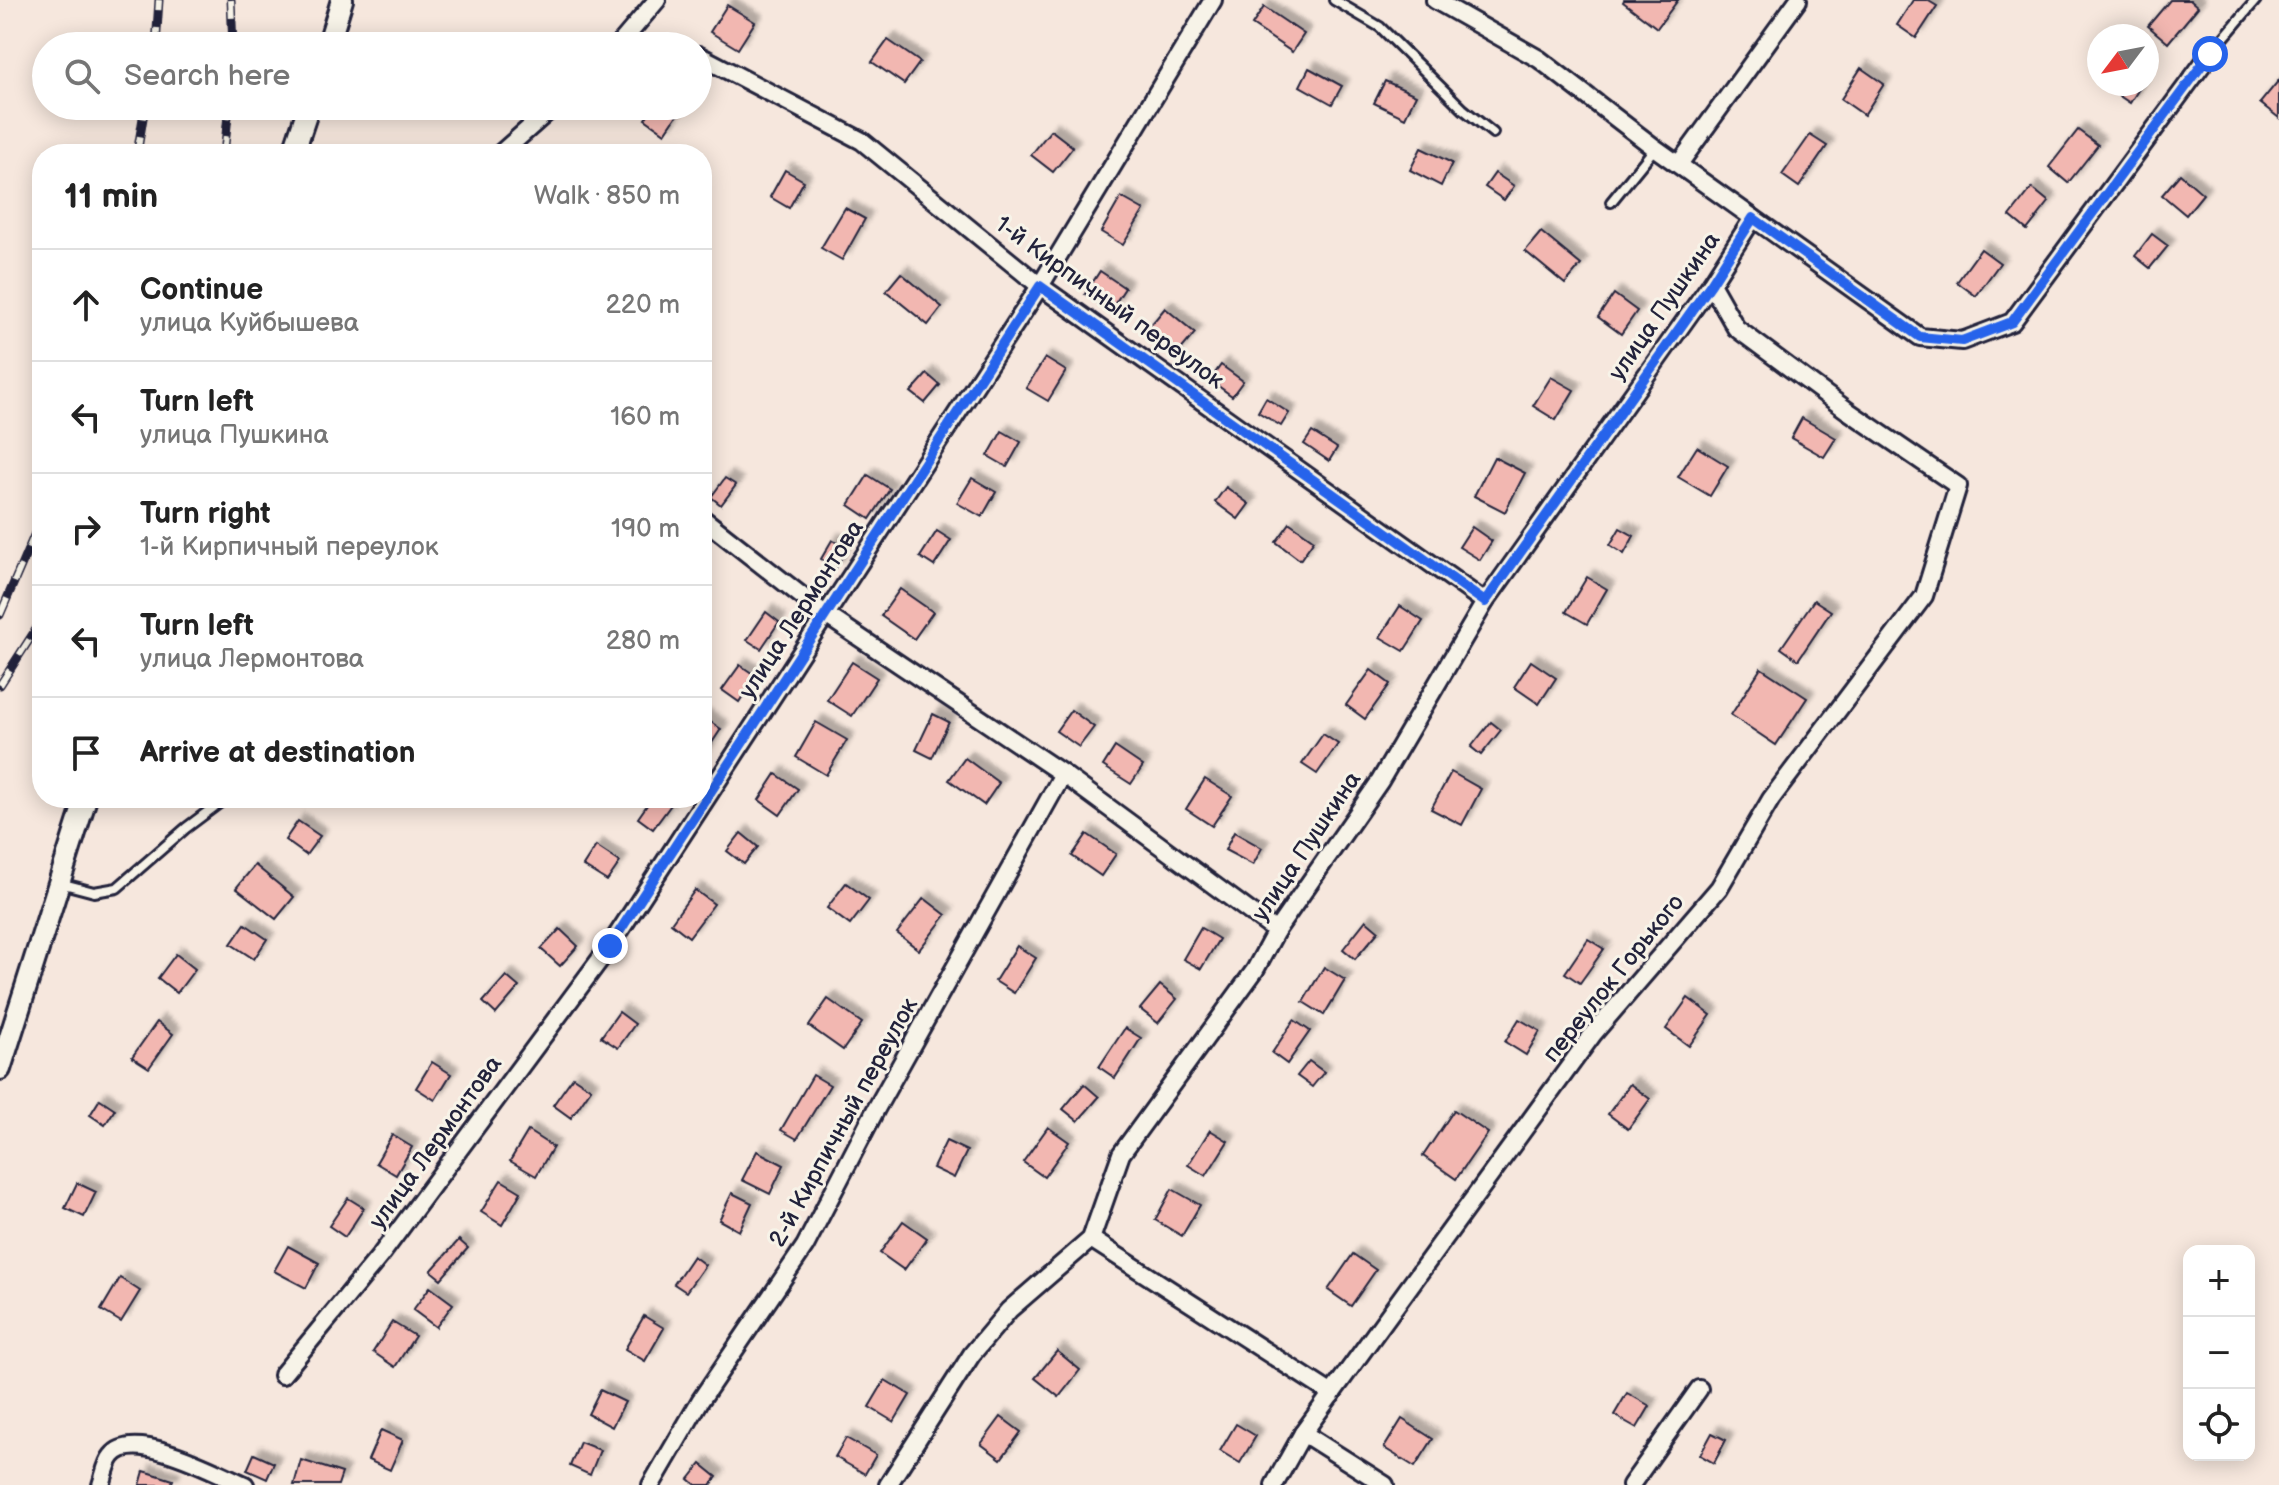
<!DOCTYPE html>
<html lang="en">
<head>
<meta charset="utf-8">
<style>
	:root { --surface:#fff; --page:#f2f2f2; --text:#222; --muted:#767676; --line:#e0e0e0 }
	body { margin:0; font-family:"Balsamiq Sans",sans-serif; background:var(--page); color:var(--text) }
	.controls { position:absolute; right:24px; bottom:24px; display:grid; overflow:hidden; border-radius:16px; box-shadow:0 4px 20px #0003 }
	.controls button { width:72px; height:72px; display:grid; place-items:center; padding:0; border:0; border-bottom:2px solid var(--line); background:var(--surface); color:var(--text); font:40px sans-serif }
	.compass { position:absolute; left:2087px; top:24px; width:72px; height:72px; border-radius:50%; background:var(--surface); box-shadow:0 4px 20px #0003; rotate:238deg }
	.stop { position:absolute; width:24px; height:24px; margin:-18px; border:6px solid #2563eb; border-radius:50%; background:#fff }
	.stop.end { background:#2563eb; border-color:#fff; box-shadow:0 2px 8px #0008 }
	.list { margin:0; padding:0; list-style:none }
	h2 { display:flex; justify-content:space-between; align-items:center; height:104px; margin:0; padding:0 32px; font-size:34px }
	h2 small { font-size:26px; font-weight:400; color:var(--muted) }
	.list li { display:grid; grid-template-columns:52px 1fr auto; gap:24px; align-items:center; box-sizing:border-box; height:112px; padding:0 32px; border-top:2px solid var(--line) }
	.list b { display:block; font-size:30px; white-space:nowrap }
	.list p { margin:0; font-size:26px; white-space:nowrap; color:var(--muted) }
	.list em { font-size:26px; font-style:normal; color:var(--muted) }
	.icon { flex:none; width:44px; height:44px; fill:none; stroke:currentColor; stroke-width:2; stroke-linecap:round; stroke-linejoin:round }
	.map { position:relative; flex:none; width:2279px; height:1485px; overflow:hidden }
	.search { position:absolute; background:var(--surface); box-shadow:0 4px 20px #0003; left:32px; top:32px; width:680px; height:88px; display:flex; align-items:center; gap:20px; box-sizing:border-box; padding:0 28px; border-radius:44px; color:var(--muted); font-size:30px }
	.panel { position:absolute; background:var(--surface); box-shadow:0 4px 20px #0003; left:32px; top:144px; width:680px; height:664px; border-radius:32px }
	.map>svg:first-child { display:block }
</style>
</head>
<body>
<div class="map">
<svg width="2279" height="1485" viewBox="0 0 2279 1485">
	<defs>
		<filter id="shadow"><feDropShadow dx="7" dy="-7" stdDeviation="2" flood-color="#0004"/></filter>
	</defs>
	<rect width="100%" height="100%" fill="#f6e7dd"/>
	<filter id="ink" filterUnits="userSpaceOnUse"><feTurbulence type="fractalNoise" baseFrequency=".0125" numOctaves="2"/><feDisplacementMap in="SourceGraphic" scale="16" xChannelSelector="R" yChannelSelector="G"/><feConvolveMatrix kernelMatrix="1 2 1 2 8 2 1 2 1" color-interpolation-filters="sRGB"/></filter>
	<g filter="url(#ink)">
		<g fill="#f2b7b1" stroke="#22223b" stroke-width="2" filter="url(#shadow)">
			<polygon points="1624,0 1678,0 1657,28 1623,2"/>
			<polygon points="1913,0 1927,0 1937,6 1916,38 1897,25"/>
			<polygon points="2170,0 2190,0 2198,7 2168,43 2148,26"/>
			<polygon points="727,5 755,22 738,49 710,32"/>
			<polygon points="1264,7 1304,34 1292,52 1252,25"/>
			<polygon points="888,40 920,62 904,84 872,62"/>
			<polygon points="1309,68 1342,86 1332,104 1300,86"/>
			<polygon points="1861,68 1884,84 1864,115 1841,99"/>
			<polygon points="2279,80 2279,118 2260,103"/>
			<polygon points="1385,81 1416,95 1405,118 1374,103"/>
			<polygon points="2108,84 2142,84 2130,103 2106,87"/>
			<polygon points="654,106 683,106 665,133 645,119"/>
			<polygon points="1051,130 1073,147 1053,172 1031,155"/>
			<polygon points="2078,130 2098,145 2068,183 2049,167"/>
			<polygon points="1810,135 1827,146 1799,187 1782,175"/>
			<polygon points="1421,148 1452,163 1441,186 1410,170"/>
			<polygon points="785,170 804,181 789,208 770,197"/>
			<polygon points="1495,173 1514,186 1504,200 1485,187"/>
			<polygon points="2180,174 2203,194 2186,215 2162,195"/>
			<polygon points="2032,188 2049,202 2027,230 2010,216"/>
			<polygon points="1121,197 1144,210 1123,245 1101,232"/>
			<polygon points="845,208 865,219 842,260 821,248"/>
			<polygon points="1541,232 1581,265 1565,284 1525,251"/>
			<polygon points="2152,234 2168,246 2150,268 2135,256"/>
			<polygon points="1981,249 2000,263 1976,296 1957,282"/>
			<polygon points="1100,271 1125,288 1110,311 1085,294"/>
			<polygon points="901,273 942,307 928,325 886,291"/>
			<polygon points="1614,294 1637,311 1621,334 1598,317"/>
			<polygon points="1165,308 1195,333 1174,358 1144,333"/>
			<polygon points="1045,358 1066,371 1048,401 1026,388"/>
			<polygon points="1221,365 1243,381 1232,396 1210,380"/>
			<polygon points="927,374 940,385 925,403 911,392"/>
			<polygon points="1551,377 1574,390 1556,420 1533,406"/>
			<polygon points="1266,398 1289,413 1281,426 1258,412"/>
			<polygon points="1802,418 1836,438 1824,457 1791,438"/>
			<polygon points="1002,431 1021,442 1007,467 988,456"/>
			<polygon points="1312,432 1337,448 1329,461 1304,444"/>
			<polygon points="1697,447 1728,466 1710,496 1678,477"/>
			<polygon points="1494,457 1525,473 1505,512 1474,496"/>
			<polygon points="868,475 890,489 870,519 849,505"/>
			<polygon points="725,478 736,485 721,505 711,497"/>
			<polygon points="972,478 996,492 982,517 957,503"/>
			<polygon points="1226,487 1249,504 1238,519 1215,502"/>
			<polygon points="1290,523 1314,540 1300,560 1276,542"/>
			<polygon points="1472,527 1492,541 1480,560 1459,547"/>
			<polygon points="1620,528 1634,536 1624,554 1610,545"/>
			<polygon points="937,531 951,540 934,566 920,557"/>
			<polygon points="832,540 846,548 836,568 821,559"/>
			<polygon points="1587,577 1607,589 1587,624 1566,612"/>
			<polygon points="900,589 933,612 914,639 881,616"/>
			<polygon points="1814,600 1831,611 1798,660 1781,648"/>
			<polygon points="1400,606 1423,621 1404,651 1380,637"/>
			<polygon points="766,612 779,622 761,649 747,640"/>
			<polygon points="1531,661 1556,678 1539,704 1514,687"/>
			<polygon points="852,662 877,678 852,716 827,700"/>
			<polygon points="740,665 756,676 739,702 722,690"/>
			<polygon points="1761,668 1807,698 1776,745 1731,715"/>
			<polygon points="1371,670 1390,684 1365,719 1346,705"/>
			<polygon points="1071,710 1094,727 1079,747 1056,731"/>
			<polygon points="933,714 949,722 932,758 916,750"/>
			<polygon points="702,716 721,729 702,758"/>
			<polygon points="816,722 847,740 826,775 796,757"/>
			<polygon points="1491,722 1501,730 1481,755 1471,747"/>
			<polygon points="1323,734 1338,744 1317,774 1302,764"/>
			<polygon points="1115,747 1143,766 1131,784 1103,766"/>
			<polygon points="965,758 999,783 984,805 949,780"/>
			<polygon points="1451,772 1481,789 1462,825 1431,809"/>
			<polygon points="776,774 798,789 780,815 759,800"/>
			<polygon points="1205,779 1232,796 1212,826 1186,809"/>
			<polygon points="652,798 676,798 653,829 638,818"/>
			<polygon points="298,821 320,836 306,855 285,840"/>
			<polygon points="1234,832 1262,848 1253,865 1225,850"/>
			<polygon points="741,833 758,847 744,864 727,851"/>
			<polygon points="1087,834 1116,854 1101,876 1072,856"/>
			<polygon points="596,846 620,862 607,881 583,866"/>
			<polygon points="255,865 294,897 276,919 236,888"/>
			<polygon points="846,883 869,900 850,925 827,908"/>
			<polygon points="695,890 714,904 689,937 671,923"/>
			<polygon points="924,898 946,915 919,950 897,933"/>
			<polygon points="1366,920 1379,931 1355,959 1343,949"/>
			<polygon points="245,924 267,939 254,959 231,944"/>
			<polygon points="1201,928 1219,939 1201,969 1183,959"/>
			<polygon points="560,929 578,946 560,966 541,949"/>
			<polygon points="1588,939 1604,949 1580,983 1565,973"/>
			<polygon points="1017,946 1036,958 1014,993 995,981"/>
			<polygon points="176,954 195,969 177,993 158,978"/>
			<polygon points="1324,967 1345,980 1324,1015 1303,1002"/>
			<polygon points="506,976 519,987 496,1014 483,1002"/>
			<polygon points="1160,985 1177,999 1158,1023 1140,1009"/>
			<polygon points="1688,998 1711,1015 1689,1046 1666,1029"/>
			<polygon points="828,999 862,1023 843,1050 809,1026"/>
			<polygon points="619,1012 635,1024 618,1048 601,1037"/>
			<polygon points="1519,1019 1540,1031 1526,1055 1505,1042"/>
			<polygon points="1294,1020 1310,1031 1287,1064 1272,1053"/>
			<polygon points="157,1022 173,1034 149,1068 132,1057"/>
			<polygon points="1125,1028 1141,1038 1115,1078 1099,1067"/>
			<polygon points="1309,1061 1324,1072 1312,1087 1297,1076"/>
			<polygon points="432,1062 451,1074 435,1100 416,1088"/>
			<polygon points="813,1075 830,1085 797,1139 781,1130"/>
			<polygon points="573,1077 591,1089 571,1118 553,1105"/>
			<polygon points="1084,1084 1099,1097 1078,1121 1063,1109"/>
			<polygon points="1630,1084 1650,1099 1628,1129 1608,1114"/>
			<polygon points="100,1099 115,1109 105,1125 90,1115"/>
			<polygon points="1454,1110 1488,1133 1456,1179 1423,1156"/>
			<polygon points="1048,1127 1069,1142 1044,1177 1023,1162"/>
			<polygon points="1210,1130 1228,1141 1206,1176 1188,1165"/>
			<polygon points="528,1131 553,1147 536,1176 510,1161"/>
			<polygon points="392,1135 412,1147 396,1175 376,1163"/>
			<polygon points="946,1141 967,1151 954,1178 933,1168"/>
			<polygon points="757,1151 784,1165 770,1194 742,1180"/>
			<polygon points="501,1180 521,1192 502,1225 481,1212"/>
			<polygon points="77,1183 96,1192 84,1217 65,1208"/>
			<polygon points="1172,1189 1200,1205 1182,1236 1155,1220"/>
			<polygon points="732,1193 752,1203 739,1231 719,1220"/>
			<polygon points="348,1198 364,1208 345,1237 329,1226"/>
			<polygon points="903,1221 927,1238 904,1270 880,1253"/>
			<polygon points="459,1240 468,1248 441,1279 431,1271"/>
			<polygon points="288,1246 319,1263 306,1288 274,1271"/>
			<polygon points="1353,1254 1376,1270 1351,1306 1328,1290"/>
			<polygon points="693,1256 705,1265 686,1292 674,1284"/>
			<polygon points="120,1278 140,1291 121,1322 101,1310"/>
			<polygon points="430,1287 453,1304 436,1327 413,1310"/>
			<polygon points="644,1316 664,1328 645,1361 625,1349"/>
			<polygon points="392,1322 415,1336 395,1367 373,1352"/>
			<polygon points="1057,1351 1080,1370 1059,1397 1035,1378"/>
			<polygon points="885,1380 910,1395 894,1422 869,1407"/>
			<polygon points="600,1390 625,1402 612,1427 588,1414"/>
			<polygon points="1627,1393 1650,1406 1637,1428 1614,1415"/>
			<polygon points="1001,1417 1021,1432 1001,1459 981,1444"/>
			<polygon points="1402,1419 1433,1439 1415,1467 1384,1448"/>
			<polygon points="1236,1424 1256,1436 1240,1463 1220,1451"/>
			<polygon points="381,1430 403,1440 390,1470 368,1460"/>
			<polygon points="1712,1433 1726,1440 1714,1463 1700,1455"/>
			<polygon points="846,1438 876,1455 865,1474 835,1457"/>
			<polygon points="580,1442 600,1450 590,1475 570,1466"/>
			<polygon points="254,1454 274,1463 267,1479 247,1470"/>
			<polygon points="301,1460 342,1473 338,1485 294,1485"/>
			<polygon points="701,1464 717,1477 711,1485 696,1485 689,1479"/>
			<polygon points="144,1471 173,1480 171,1485 140,1485"/>
		</g>
		<g fill="none" stroke-linecap="round" stroke-linejoin="round">
			<defs>
				<g id="service">
					<polyline points="1334,0 1380,27 1463,109 1493,133"/>
					<polyline points="2210,54 2256,0"/>
					<polyline points="1611,202 1655,148"/>
					<polyline points="60,883 94,892 117,888 186,828 226,798"/>
				</g>
				<g id="minor">
					<polyline points="1435,0 1539,59 1655,148 1920,337 1962,341 2012,322 2210,54"/>
					<polyline points="618,46 657,0"/>
					<polyline points="698,55 862,141 1040,286 1485,602"/>
					<polyline points="500,154 554,106"/>
					<polyline points="1679,164 1798,0"/>
					<polyline points="702,518 826,615 1063,774 1276,931"/>
					<polyline points="1091,1239 1332,1394"/>
					<polyline points="282,1375 380,1256 610,946 1040,286 1213,0"/>
					<polyline points="1303,1433 1385,1485"/>
					<path d="M 101,1485 C 104,1477 106,1463 112,1456 C 134,1427 219,1474 245,1485"/>
					<polyline points="651,1485 700,1401 805,1246 876,1109 1063,774"/>
					<polyline points="888,1485 972,1354 1009,1310 1091,1239 1121,1154 1255,970 1276,931 1380,781 1485,602 1711,284 1753,218"/>
					<polyline points="1274,1485 1303,1433 1593,1034 1719,888 1771,799 1924,596 1958,486 1848,411 1736,328 1711,284"/>
					<polyline points="1631,1485 1699,1389"/>
				</g>
				<g id="tertiary">
					<polyline points="328,46 342,0"/>
					<polyline points="293,154 309,106"/>
					<polyline points="0,1069 86,798"/>
				</g>
			</defs>
			<use href="#service" stroke="#22223b" stroke-width="14"/>
			<use href="#minor" stroke="#22223b" stroke-width="22"/>
			<use href="#tertiary" stroke="#22223b" stroke-width="26"/>
			<use href="#service" stroke="#f7f3e8" stroke-width="8"/>
			<use href="#minor" stroke="#f7f3e8" stroke-width="16"/>
			<use href="#tertiary" stroke="#f7f3e8" stroke-width="20"/>
			<defs>
				<g id="rail">
					<polyline points="231,0 233,46"/>
					<polyline points="156,46 159,0"/>
					<polyline points="137,154 145,106"/>
					<polyline points="224,154 229,106"/>
					<polyline points="0,615 42,517"/>
					<polyline points="0,685 42,620"/>
				</g>
			</defs>
			<use href="#rail" stroke="#22223b" stroke-width="9"/>
			<use href="#rail" stroke="#f7f3e8" stroke-width="6" stroke-dasharray="18" stroke-linecap="butt"/>
		</g>
	</g>
	<g fill="none" stroke-linecap="round" stroke-linejoin="round" filter="url(#ink)">
		<polyline stroke="#2563eb" stroke-width="10" points="610,946 1040,286 1485,602 1711,284 1753,218 1920,337 1962,341 2012,322 2210,54"/>
	</g>
	<g text-anchor="middle" stroke-width="6" stroke-linejoin="round" paint-order="stroke">
		<g font-size="24" fill="#22223b" stroke="#f7f3e8">
			<text transform="translate(1110 302) rotate(36)" y="8">1-й Кирпичный переулок</text>
			<text transform="translate(1664 306) rotate(-55)" y="8">улица Пушкина</text>
			<text transform="translate(801 609) rotate(-57)" y="8">улица Лермонтова</text>
			<text transform="translate(1306 846) rotate(-56)" y="8">улица Пушкина</text>
			<text transform="translate(1613 978) rotate(-51)" y="8">переулок Горького</text>
			<text transform="translate(843 1122) rotate(-61)" y="8">2-й Кирпичный переулок</text>
			<text transform="translate(435 1142) rotate(-54)" y="8">улица Лермонтова</text>
		</g>
	</g>
</svg>
<div class="controls">
<button>+</button>
<button>−</button>
<button><svg class="icon" aria-label="locate" viewBox="0 0 24 24"><circle cx="12" cy="12" r="6"/><path d="M12 2v4M12 18v4M2 12h4M18 12h4"/></svg></button>
</div>
<svg class="compass" viewBox="-18 -18 36 36"><path d="M0-13l5 13h-10z" fill="#e53935"/><path d="M0 13l5-13h-10z" fill="#767676"/></svg>
<div class="stop" style="left:2210px;top:54px"></div>
<div class="stop end" style="left:610px;top:946px"></div>
<div class="search"><svg class="icon" aria-label="search" viewBox="0 0 24 24"><circle cx="10" cy="10" r="6"/><path d="M15 15l6 6"/></svg>Search here</div>
<section class="panel">
<h2>11 min<small>Walk · 850 m</small></h2>
<ul class="list">
<li><svg class="icon" aria-label="ahead" viewBox="0 0 24 24"><path d="M12 20V5M6 11l6-6 6 6"/></svg><div><b>Continue</b><p>улица Куйбышева</p></div><em>220 m</em></li>
<li><svg class="icon" aria-label="left" viewBox="0 0 24 24"><path d="M17 20v-9H6M10 6l-5 5 5 5"/></svg><div><b>Turn left</b><p>улица Пушкина</p></div><em>160 m</em></li>
<li><svg class="icon" aria-label="right" viewBox="0 0 24 24"><path d="M7 20v-9h11M14 6l5 5-5 5"/></svg><div><b>Turn right</b><p>1-й Кирпичный переулок</p></div><em>190 m</em></li>
<li><svg class="icon" aria-label="left" viewBox="0 0 24 24"><path d="M17 20v-9H6M10 6l-5 5 5 5"/></svg><div><b>Turn left</b><p>улица Лермонтова</p></div><em>280 m</em></li>
<li><svg class="icon" aria-label="arrive" viewBox="0 0 24 24"><path d="M6 21V4h12l-3 4 3 4H6"/></svg><div><b>Arrive at destination</b></div></li>
</ul>
</section>
</div>
</body>
</html>
